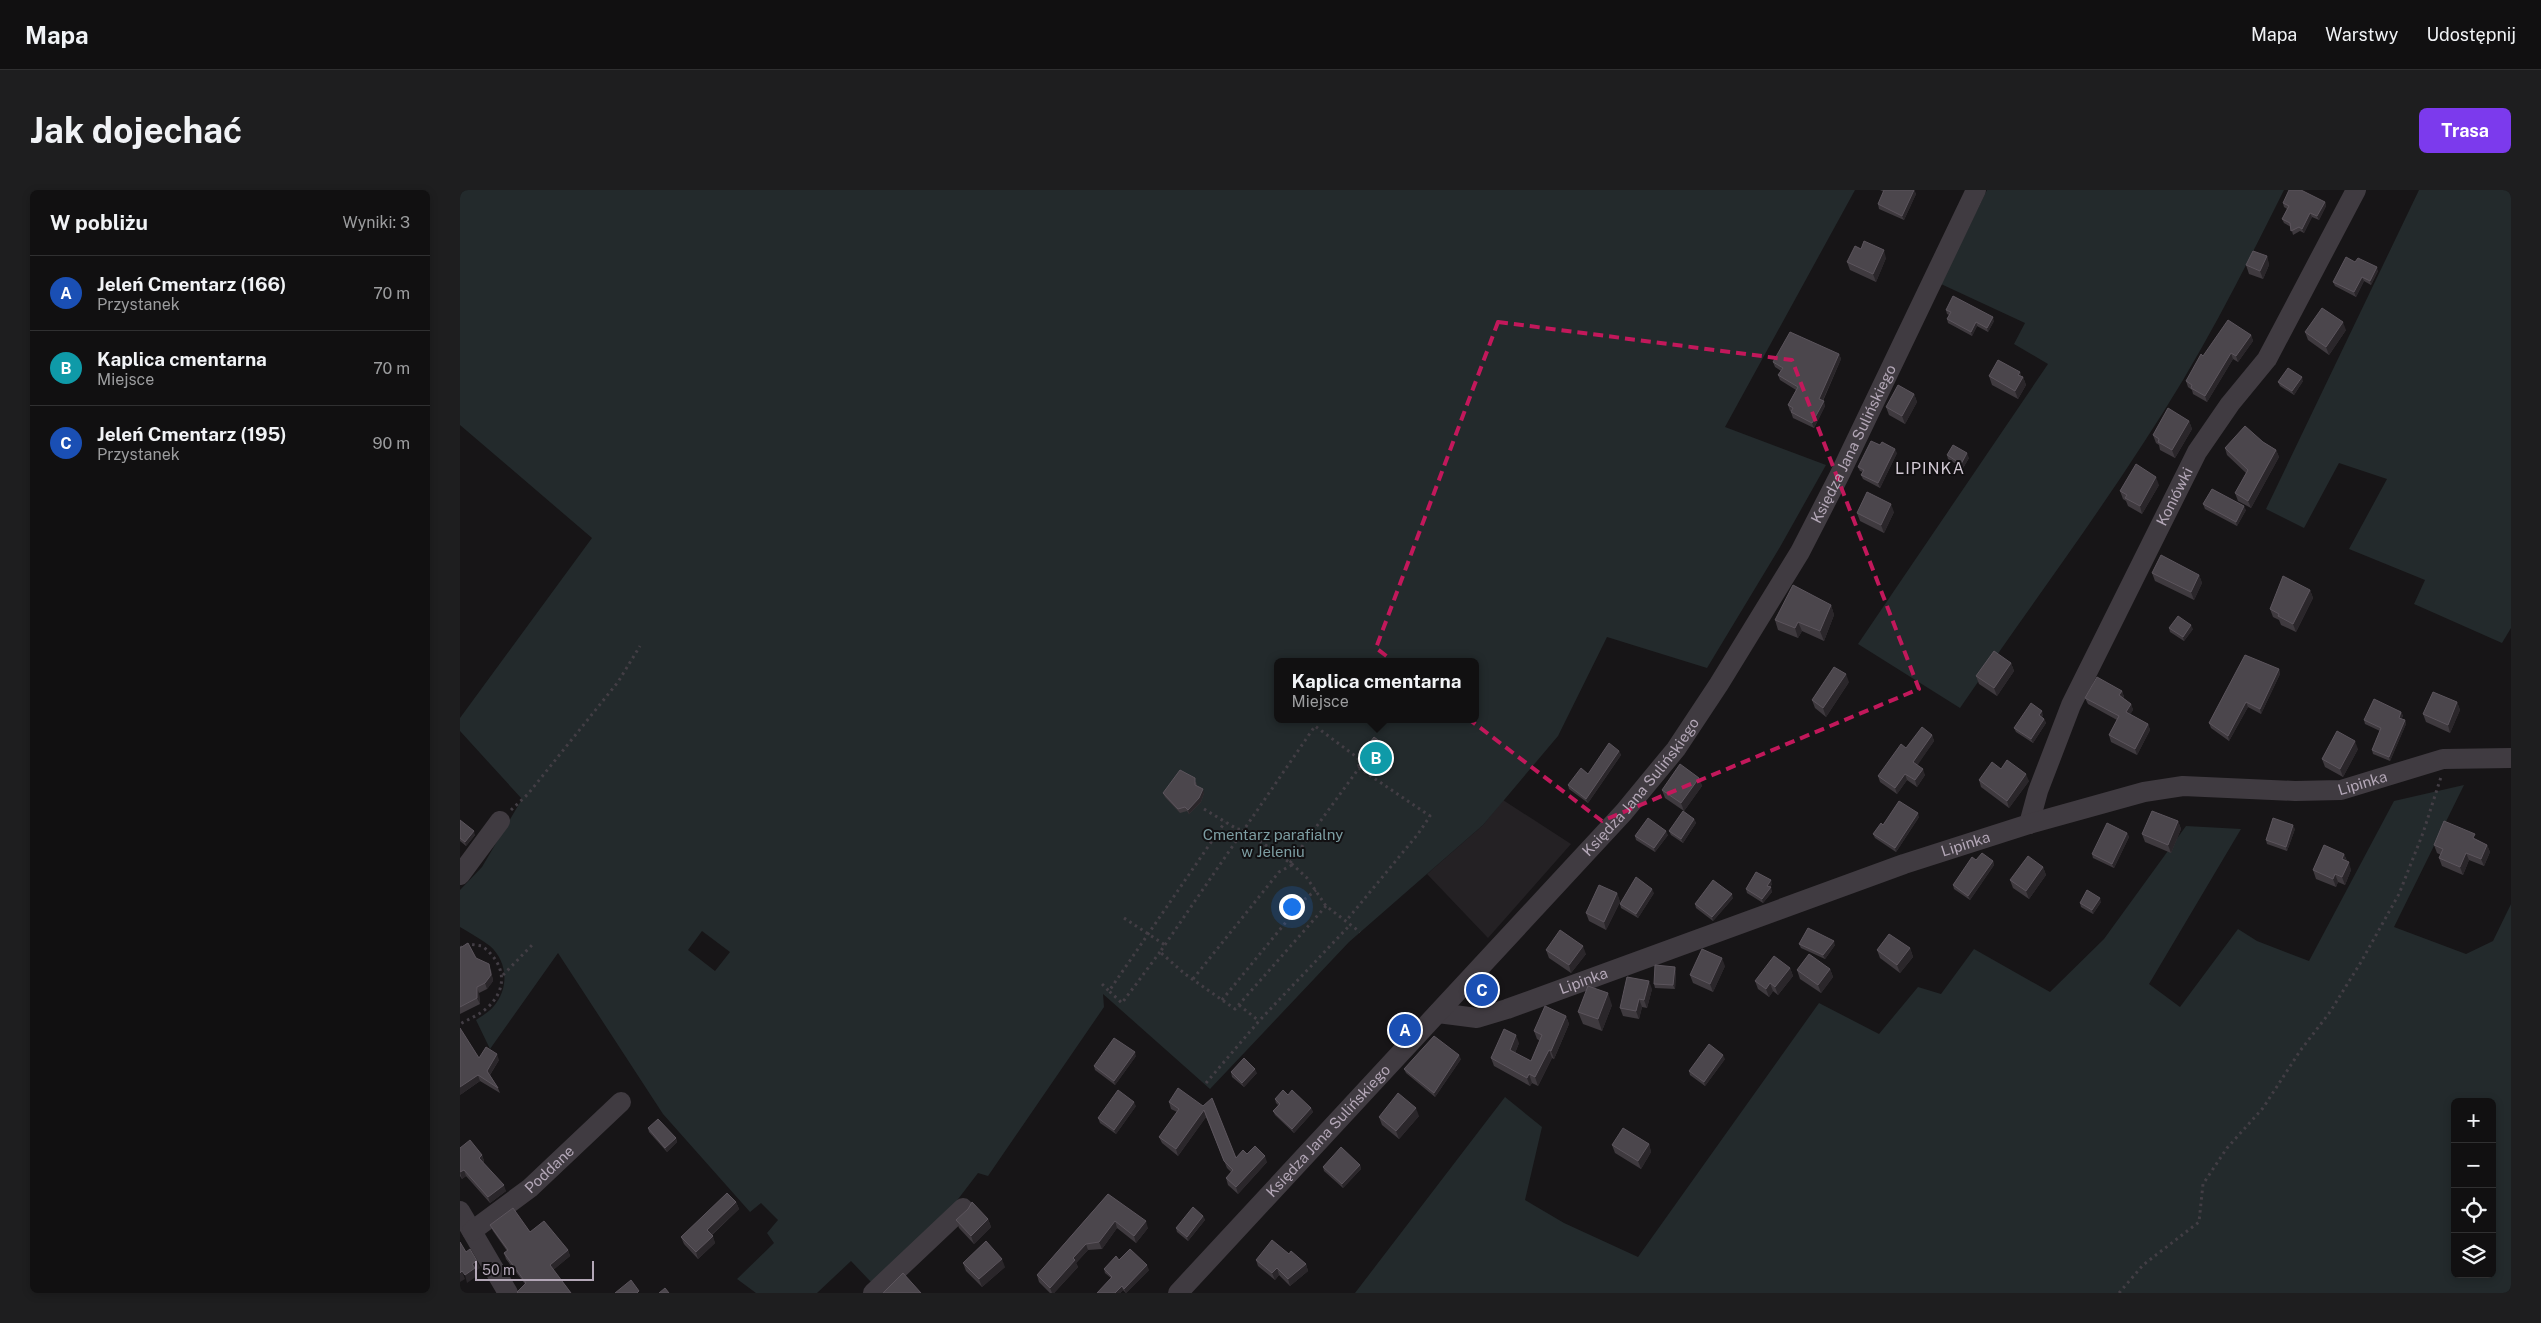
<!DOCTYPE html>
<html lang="pl">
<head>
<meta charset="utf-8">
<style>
	:root { --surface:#111011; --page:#1e1e1f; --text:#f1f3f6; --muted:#9c9d9f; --line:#303031; --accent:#7c3aed }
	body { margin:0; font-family:"Public Sans",sans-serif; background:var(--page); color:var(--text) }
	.controls { position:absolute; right:15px; bottom:15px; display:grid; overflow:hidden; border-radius:8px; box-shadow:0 2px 8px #0003 }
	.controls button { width:45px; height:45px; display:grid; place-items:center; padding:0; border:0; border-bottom:1px solid var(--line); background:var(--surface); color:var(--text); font:25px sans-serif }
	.scale { position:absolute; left:15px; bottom:12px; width:119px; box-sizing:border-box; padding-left:5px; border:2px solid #b3a7b7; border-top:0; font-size:14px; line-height:18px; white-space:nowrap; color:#b3a7b7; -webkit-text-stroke:4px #121012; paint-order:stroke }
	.you { position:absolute; left:831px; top:716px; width:18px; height:18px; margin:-12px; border:4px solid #fff; border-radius:50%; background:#1a73e8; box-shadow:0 0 0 8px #1a73e833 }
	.badge { display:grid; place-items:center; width:32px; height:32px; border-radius:50%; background:var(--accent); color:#fff; font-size:16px; font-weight:700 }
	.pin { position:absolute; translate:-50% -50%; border:2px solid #fff; box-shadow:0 1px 5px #0006 }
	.popup { position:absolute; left:814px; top:468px; width:205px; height:65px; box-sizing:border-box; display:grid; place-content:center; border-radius:8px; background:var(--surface); filter:drop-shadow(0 1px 4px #0005); font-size:16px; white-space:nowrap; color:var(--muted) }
	.popup b { font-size:19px; color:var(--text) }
	.popup::after { content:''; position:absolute; left:50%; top:100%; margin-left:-10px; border:10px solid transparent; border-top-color:var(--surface) }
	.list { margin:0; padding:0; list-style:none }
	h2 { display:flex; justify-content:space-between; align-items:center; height:65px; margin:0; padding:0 20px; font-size:21px }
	h2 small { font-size:16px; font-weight:400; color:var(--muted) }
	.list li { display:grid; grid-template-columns:32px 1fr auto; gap:15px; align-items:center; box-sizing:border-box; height:75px; padding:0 20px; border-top:1px solid var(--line) }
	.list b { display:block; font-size:19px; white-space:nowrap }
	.list p { margin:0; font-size:16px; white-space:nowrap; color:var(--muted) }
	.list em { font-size:16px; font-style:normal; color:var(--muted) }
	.icon { flex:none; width:28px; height:28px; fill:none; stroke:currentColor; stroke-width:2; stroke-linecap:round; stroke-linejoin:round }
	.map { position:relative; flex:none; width:2051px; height:1103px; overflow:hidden; border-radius:8px }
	header { display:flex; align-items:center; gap:30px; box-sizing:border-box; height:70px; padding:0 25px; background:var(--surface); border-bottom:1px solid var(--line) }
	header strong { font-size:24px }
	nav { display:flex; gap:28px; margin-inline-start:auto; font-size:18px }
	.intro { display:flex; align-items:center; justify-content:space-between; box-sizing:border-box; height:120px; padding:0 30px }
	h1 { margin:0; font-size:35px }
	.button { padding:12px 22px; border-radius:8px; background:var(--accent); color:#fff; font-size:18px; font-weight:700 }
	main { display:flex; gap:30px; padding:0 30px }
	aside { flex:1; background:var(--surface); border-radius:8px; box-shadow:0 2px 8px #0003 }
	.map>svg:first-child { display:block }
</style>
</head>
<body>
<header>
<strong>Mapa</strong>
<nav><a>Mapa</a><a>Warstwy</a><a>Udostępnij</a></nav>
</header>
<div class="intro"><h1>Jak dojechać</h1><a class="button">Trasa</a></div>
<main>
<aside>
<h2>W pobliżu<small>Wyniki: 3</small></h2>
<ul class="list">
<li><span class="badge" style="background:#1a4fb4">A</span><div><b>Jeleń Cmentarz (166)</b><p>Przystanek</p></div><em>70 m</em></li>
<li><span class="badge" style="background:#0f9aa8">B</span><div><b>Kaplica cmentarna</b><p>Miejsce</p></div><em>70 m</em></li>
<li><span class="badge" style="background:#1a4fb4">C</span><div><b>Jeleń Cmentarz (195)</b><p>Przystanek</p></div><em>90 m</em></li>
</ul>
</aside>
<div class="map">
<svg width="2051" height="1103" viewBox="0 0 2051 1103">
	<rect width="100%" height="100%" fill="#171517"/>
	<polygon fill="#242124" points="1043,610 1111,654 1028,748 967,684 1023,635"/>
	<g fill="#232a2c" fill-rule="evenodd">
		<path d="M 0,0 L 1395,0 L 1265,237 L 1366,275 L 1320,357 L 1247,478 L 1147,447 L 1098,546 L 1023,635 L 889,752 L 750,899 L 643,804 L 644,817 L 528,986 L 518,983 L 489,1021 L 411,1092 L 391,1071 L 357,1103 L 296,1103 L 277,1089 L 314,1053 L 307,1043 L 318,1030 L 301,1013 L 290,1022 L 203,924 L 98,763 L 30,859 L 16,830 C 22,826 30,821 34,816 C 49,798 48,772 30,756 C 21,749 10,743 0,737 L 0,700 L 22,677 L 62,609 L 0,541 L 0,528 L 132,348 L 0,235 ZM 817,472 L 1015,472 L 1015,529 L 817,529 ZM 242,741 L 270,762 L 255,781 L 228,760 Z"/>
		<path d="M 1527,0 L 1824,0 C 1792,64 1760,128 1723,190 C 1655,303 1575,409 1500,518 L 1398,454 L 1588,174 L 1554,154 L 1565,133 L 1481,94 Z"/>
		<polygon points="1959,0 2051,0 2051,438 2042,453 1954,414 1965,390 1889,359 1927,289 1879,273 1844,338 1806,319"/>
		<path d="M 2004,595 L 1934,737 L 2006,764 L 2033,751 L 2051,714 L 2051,1103 L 895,1103 L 1045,907 L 1082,937 L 1065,1010 L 1104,1033 L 1178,1067 L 1359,813 L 1419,844 L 1458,797 L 1481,804 L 1514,759 L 1590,802 L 1644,749 L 1726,636 L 1781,639 L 1689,794 L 1720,817 L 1778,739 L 1797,751 L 1849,771 L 1934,611 ZM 1995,912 L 2032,912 L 2032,1084 L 1995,1084 Z"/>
	</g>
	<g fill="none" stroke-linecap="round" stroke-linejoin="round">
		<g stroke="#433e45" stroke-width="3" stroke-dasharray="2.5 4" stroke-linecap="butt">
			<polyline points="744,619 777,639 785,640 833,675 847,688 866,716 900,742"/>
			<polyline points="51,620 68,604 158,492 180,456"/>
			<polyline points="830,673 899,578 970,626 958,644 886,731"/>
			<polyline points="866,716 775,819 725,784 700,762 855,536 898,568 899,578"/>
			<polyline points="664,728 705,755"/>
			<path d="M 0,758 L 9,754 L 22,756 C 45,773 49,798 27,818 C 19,825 9,829 0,834"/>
			<polyline points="700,762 662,813 649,801 765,632"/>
			<polyline points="43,785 74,753"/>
			<polyline points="733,789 819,682 832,675"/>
			<polyline points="642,794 649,801"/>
			<polyline points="762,810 845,709 856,700"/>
			<polyline points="779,815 799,831"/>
			<polyline points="746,893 799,831 890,735"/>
			<polyline points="1659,1103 1683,1075 1739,1032 1743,994 1767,958 1803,918 1840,861 1870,822 1901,772 1939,704 1963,643 1981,587"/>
		</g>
		<g stroke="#403b41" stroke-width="20">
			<path id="s1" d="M 1569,634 L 1578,601 L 1611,515 L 1737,262 L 1770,214 L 1807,169 L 1896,0"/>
			<polyline points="0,685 40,631"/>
			<path id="s2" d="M 978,823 L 1017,828 L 1047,819 L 1444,674 L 1569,634 L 1684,602 L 1723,596 L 1835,601 L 1881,600 L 1983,569 L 2051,568"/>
			<polyline points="0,1021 48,1103"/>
			<path id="s3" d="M 12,1041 L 70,998 L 161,912"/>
			<polyline points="413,1103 503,1018"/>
			<path id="s4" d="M 718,1103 L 1164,622 L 1216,559 L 1259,494 L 1340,362 L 1379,286 L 1516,0"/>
		</g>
	</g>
	<g fill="#3f3a3f">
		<polygon points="1420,0 1454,0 1456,4 1444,30 1419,19 1418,14 1424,2"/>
		<polygon points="1865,12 1866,16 1859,30 1852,27 1844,43 1840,41 1833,45 1831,37 1824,33 1822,29 1827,19 1824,17 1823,13"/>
		<polygon points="1401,59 1426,68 1416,92 1390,80 1387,72"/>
		<polygon points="1807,66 1809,75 1803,89 1789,84 1786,75"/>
		<polygon points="1895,72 1918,81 1911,95 1904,91 1896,107 1875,96 1873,92"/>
		<polygon points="1486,120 1534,131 1528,142 1517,136 1512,146 1488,133 1487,129 1489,125 1487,124"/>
		<polygon points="1886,140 1869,165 1848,150 1845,142"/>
		<polygon points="1791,145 1793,151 1778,172 1773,169 1747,212 1733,204 1732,200 1728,197 1726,191 1743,166"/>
		<polygon points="1379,164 1381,169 1363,211 1365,216 1354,238 1333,228 1331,222 1332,221 1330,221 1328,215 1336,200 1320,190 1318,185 1321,181 1315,177 1313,172"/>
		<polygon points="1560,182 1561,186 1563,187 1566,195 1558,209 1532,195 1529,186"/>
		<polygon points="1843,191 1834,205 1820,196 1818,192"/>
		<polygon points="1454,204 1457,212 1445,234 1429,225 1426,217"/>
		<polygon points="1729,231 1732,239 1715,268 1700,260 1699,255 1696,253 1693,245"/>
		<polygon points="1803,252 1816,260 1819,267 1791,318 1778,311 1775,303 1786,283 1767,265 1765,258"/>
		<polygon points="1437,263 1420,298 1403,289 1401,285 1403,282 1400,281 1398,277"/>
		<polygon points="1487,265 1509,268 1503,278 1488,269"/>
		<polygon points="1699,295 1682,324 1668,316 1666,311 1663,309 1660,301"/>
		<polygon points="1743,314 1786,320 1777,336 1745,319"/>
		<polygon points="1434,322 1424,343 1400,331 1397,323"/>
		<polygon points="1692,383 1739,385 1742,393 1734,410 1695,391"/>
		<polygon points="1850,400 1853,408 1836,442 1821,435 1819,430 1813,427 1810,419"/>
		<polygon points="1371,415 1374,425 1364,451 1342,441 1338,448 1318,440 1315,430"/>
		<polygon points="1709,438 1733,439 1724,451 1710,442"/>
		<polygon points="1551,473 1554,481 1537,506 1519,494 1516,486"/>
		<polygon points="1819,479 1820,484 1801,524 1788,517 1769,551 1751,538 1749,533"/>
		<polygon points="1389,492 1366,527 1355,518 1352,510"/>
		<polygon points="1662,501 1664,507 1663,508 1671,514 1673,520 1670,524 1688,534 1690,540 1677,565 1651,552 1649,545 1657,530 1628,514 1625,508"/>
		<polygon points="1997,512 2000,520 1990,543 1966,532 1963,524"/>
		<polygon points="1941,522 1943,526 1941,529 1945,530 1946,534 1930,571 1913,564 1912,560 1920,541 1905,534 1904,530"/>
		<polygon points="1583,525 1582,527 1584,529 1586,533 1573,553 1556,542 1554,538"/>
		<polygon points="1472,545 1474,551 1457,575 1465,585 1457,597 1447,590 1437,604 1420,592 1418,586 1446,558"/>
		<polygon points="1898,559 1883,587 1865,577 1862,569"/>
		<polygon points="1159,561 1161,565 1128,613 1109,599 1108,595 1128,584"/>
		<polygon points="901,564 928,564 915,581 904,572"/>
		<polygon points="1541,579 1569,591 1549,618 1521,597 1519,590"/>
		<polygon points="1239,588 1242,596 1224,621 1205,608 1202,600"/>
		<polygon points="736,592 737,596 744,603 741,612 729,624 727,621 720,623 705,607 703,603"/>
		<polygon points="1459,627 1436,662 1415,648 1413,644 1423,635"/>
		<polygon points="1234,629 1236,633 1223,653 1211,645 1209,641"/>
		<polygon points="0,630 15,645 6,656 0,651"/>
		<polygon points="1718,631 1721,639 1711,663 1685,652 1682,644"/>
		<polygon points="1835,639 1827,661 1807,654 1806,650"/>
		<polygon points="1667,643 1669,647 1654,678 1633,668 1632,664"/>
		<polygon points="1208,645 1195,662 1176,650 1175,646"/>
		<polygon points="2017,650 2027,655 2030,662 2024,676 2009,670 2003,685 1982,676 1979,668 1981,665 1977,663 1974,655"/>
		<polygon points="1884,664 1891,680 1885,695 1878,692 1876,697 1856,689 1853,680"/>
		<polygon points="1516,670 1533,671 1534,675 1510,710 1494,699 1493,695"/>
		<polygon points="1583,677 1586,685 1569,709 1553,698 1550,690"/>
		<polygon points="1312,694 1310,697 1312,702 1303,713 1287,703 1286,699"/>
		<polygon points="1157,703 1160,712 1146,740 1129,731 1126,723"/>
		<polygon points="1194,703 1178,728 1161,718 1160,714"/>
		<polygon points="1273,708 1253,731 1236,718 1235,714"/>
		<polygon points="1641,712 1633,724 1621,717 1620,713"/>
		<polygon points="1339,754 1375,755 1365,769 1341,758"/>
		<polygon points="0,758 16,768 31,780 33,791 27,799 19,803 20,814 0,824"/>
		<polygon points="1450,758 1453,767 1440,783 1420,768 1417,760"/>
		<polygon points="1086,760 1126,764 1111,783 1089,768"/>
		<polygon points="1265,776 1253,802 1233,793 1230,785"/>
		<polygon points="1215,777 1216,781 1215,799 1195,798 1194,794"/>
		<polygon points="1330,778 1333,786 1318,805 1313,801 1309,807 1298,799 1295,791"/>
		<polygon points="1370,779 1373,787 1361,803 1340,789 1337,780"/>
		<polygon points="1192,799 1187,818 1182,817 1179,829 1163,826 1160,818"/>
		<polygon points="1152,815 1142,841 1123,834 1118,822"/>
		<polygon points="1106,826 1109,834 1094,869 1092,868 1078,896 1072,893 1070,896 1034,876 1031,868 1059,853 1055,863 1071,871 1080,851 1077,849 1074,841"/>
		<polygon points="676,866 655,895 635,880 634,876"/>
		<polygon points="19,868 39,870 30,885 38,898 40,903 20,891 0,905"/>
		<polygon points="1001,869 975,907 946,883 944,879"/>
		<polygon points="1265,869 1245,896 1230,885 1229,881"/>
		<polygon points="771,882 797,883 784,897 772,887"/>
		<polygon points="828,905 851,918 853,922 834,943 815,925 813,921 818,915 816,913 815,909"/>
		<polygon points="709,912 743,916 776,968 787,964 807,972 778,1004 768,995 766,988 771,982 767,978 746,927 718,966 702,953 699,947 717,922 711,919"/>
		<polygon points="676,916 656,944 640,933 638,928"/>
		<polygon points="959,926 939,949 922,935 919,927"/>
		<polygon points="188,938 216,948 217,952 207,962 189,942"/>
		<polygon points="1189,954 1191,962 1181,979 1155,963 1152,955"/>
		<polygon points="0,958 22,965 24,971 23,973 46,1001 30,1013 6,986 2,989 0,986"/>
		<polygon points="900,975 901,979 883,998 864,981 863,977"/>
		<polygon points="648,1004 688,1038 676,1053 657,1038 642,1059 628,1060 616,1073 618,1077 594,1103 590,1103 579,1092 577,1085"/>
		<polygon points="276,1012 279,1019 252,1045 255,1053 238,1069 224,1054 221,1047"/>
		<polygon points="743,1026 745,1030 728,1051 717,1042 716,1038"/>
		<polygon points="528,1029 531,1037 514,1054 499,1038 496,1030"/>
		<polygon points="30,1035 70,1042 108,1060 110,1066 93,1080 111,1103 57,1103 57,1102 65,1094 46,1069 44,1063 47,1061 33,1041"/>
		<polygon points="829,1064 846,1074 848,1081 830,1096 819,1085 815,1090 798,1076 796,1070"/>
		<polygon points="659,1070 689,1080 666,1103 663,1100 660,1103 637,1103 651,1088 645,1083 644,1079"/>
		<polygon points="503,1073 545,1077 522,1097 506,1081"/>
	</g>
	<g fill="#2a262a">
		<polygon points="1454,0 1456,4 1444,30 1442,26"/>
		<polygon points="1865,12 1866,16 1859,30 1857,26"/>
		<polygon points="1850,23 1852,27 1844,43 1842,39"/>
		<polygon points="1424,60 1426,68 1416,92 1413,84"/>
		<polygon points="1807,66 1809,75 1803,89 1800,81"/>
		<polygon points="1917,77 1918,81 1911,95 1910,91"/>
		<polygon points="1902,87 1904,91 1896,107 1894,102"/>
		<polygon points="1533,127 1534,131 1528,142 1527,138"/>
		<polygon points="1516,132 1517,136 1512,146 1511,142"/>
		<polygon points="1883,132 1886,140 1869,165 1866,157"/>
		<polygon points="1791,145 1793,151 1778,172 1776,166"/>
		<polygon points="1771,163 1773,169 1747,212 1745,206"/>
		<polygon points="1379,164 1381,169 1361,214 1359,209"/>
		<polygon points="1560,182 1562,188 1563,187 1566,195 1558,209 1555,201 1558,185"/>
		<polygon points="1842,187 1843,191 1834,205 1832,201"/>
		<polygon points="1454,204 1457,212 1445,234 1442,226"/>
		<polygon points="1364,211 1365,216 1354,238 1352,233"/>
		<polygon points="1729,231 1732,239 1715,268 1712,260"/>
		<polygon points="1435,259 1437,263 1420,298 1418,293"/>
		<polygon points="1816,260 1819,267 1791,318 1788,311"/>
		<polygon points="1507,263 1509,268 1503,278 1501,274"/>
		<polygon points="1696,287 1699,295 1682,324 1680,316"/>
		<polygon points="1431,314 1434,322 1424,343 1421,335"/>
		<polygon points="1784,316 1786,320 1777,336 1776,332"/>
		<polygon points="1739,385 1742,393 1734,410 1731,402"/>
		<polygon points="1850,400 1853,408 1836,442 1833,434"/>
		<polygon points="1371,415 1374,425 1364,451 1360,441"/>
		<polygon points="1338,432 1342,441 1338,448 1335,438"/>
		<polygon points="1731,435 1733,439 1724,451 1723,447"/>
		<polygon points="1551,473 1554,481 1537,506 1534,498"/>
		<polygon points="1819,479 1820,484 1801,524 1800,519"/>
		<polygon points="1386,484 1389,492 1366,527 1363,518"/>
		<polygon points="1662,501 1664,507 1662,511 1659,505"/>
		<polygon points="1786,512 1788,517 1769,551 1768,546"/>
		<polygon points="1997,512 2000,520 1990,543 1988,535"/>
		<polygon points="1671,514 1673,520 1668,528 1666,522"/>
		<polygon points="1582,521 1583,525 1580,529 1579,525"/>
		<polygon points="1941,522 1943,526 1940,532 1939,528"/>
		<polygon points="1584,529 1586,533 1573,553 1571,549"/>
		<polygon points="1945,530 1946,534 1930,571 1929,567"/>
		<polygon points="1688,534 1690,540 1677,565 1675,559"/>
		<polygon points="1472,545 1474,551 1455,579 1453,572"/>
		<polygon points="1895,551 1898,559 1883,587 1880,579"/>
		<polygon points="926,556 928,564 915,581 912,573"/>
		<polygon points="1159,561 1161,565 1128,613 1126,609"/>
		<polygon points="1463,579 1465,585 1457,597 1455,590"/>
		<polygon points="1445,584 1447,590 1437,604 1435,598"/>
		<polygon points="1566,584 1569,591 1549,618 1547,611"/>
		<polygon points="1239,588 1242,596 1224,621 1221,613"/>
		<polygon points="743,599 744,603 741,612 729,624 728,620"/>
		<polygon points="1458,623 1459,627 1436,662 1435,658"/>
		<polygon points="1234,629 1236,633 1223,653 1221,649"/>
		<polygon points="1718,631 1721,639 1711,663 1708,655"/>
		<polygon points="1833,635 1835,639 1827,661 1826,657"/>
		<polygon points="14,641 15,645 6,656 5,652"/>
		<polygon points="1206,641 1208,645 1195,662 1194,658"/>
		<polygon points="1667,643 1669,647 1654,678 1652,674"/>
		<polygon points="2027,655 2030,662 2024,676 2021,669"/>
		<polygon points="2006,663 2009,670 2003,685 2000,677"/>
		<polygon points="1884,664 1887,672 1882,669"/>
		<polygon points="1533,671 1534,675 1510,710 1508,706"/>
		<polygon points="1889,672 1891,680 1885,695 1882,687"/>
		<polygon points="1583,677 1586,685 1569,709 1566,701"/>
		<polygon points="1875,684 1878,692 1876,697 1873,689"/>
		<polygon points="1311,690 1312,694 1309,700 1307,696"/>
		<polygon points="1311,697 1312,702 1303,713 1302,709"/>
		<polygon points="1192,699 1194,703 1178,728 1176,724"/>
		<polygon points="1157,703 1160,712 1146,740 1144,732"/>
		<polygon points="1272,704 1273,708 1253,731 1252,727"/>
		<polygon points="1640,708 1641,712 1633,724 1632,720"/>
		<polygon points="1374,751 1375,755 1365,769 1363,765"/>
		<polygon points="1123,756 1126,764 1111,783 1109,775"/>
		<polygon points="1450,758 1453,767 1440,783 1437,775"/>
		<polygon points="1262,768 1265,776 1253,802 1250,794"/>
		<polygon points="29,774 33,791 27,799 25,793"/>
		<polygon points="1215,777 1216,781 1215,799 1213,795"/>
		<polygon points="1330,778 1333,786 1318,805 1315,797"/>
		<polygon points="1370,779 1373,787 1361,803 1358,795"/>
		<polygon points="1189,791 1192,799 1187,818 1184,810"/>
		<polygon points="1310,793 1313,801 1309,807 1306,799"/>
		<polygon points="17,797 19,803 20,814 17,808"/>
		<polygon points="1148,803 1152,815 1142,841 1138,829"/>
		<polygon points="1179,809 1182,817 1179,829 1176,821"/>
		<polygon points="1106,826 1109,834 1094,869 1091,861"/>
		<polygon points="1056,845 1059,853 1053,868 1050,860"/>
		<polygon points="1089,860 1092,868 1078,896 1075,887"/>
		<polygon points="675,862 676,866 655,895 654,891"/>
		<polygon points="37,864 39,870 29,886 27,881"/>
		<polygon points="999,865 1001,869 975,907 974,903"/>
		<polygon points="1263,865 1265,869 1245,896 1244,892"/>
		<polygon points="795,879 797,883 784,897 782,893"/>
		<polygon points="1069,884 1072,893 1070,896 1067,888"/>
		<polygon points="18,885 20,891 0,905 0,897"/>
		<polygon points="674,912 676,916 656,944 654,940"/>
		<polygon points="851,918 853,922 834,943 832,939"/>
		<polygon points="956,918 959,926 939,949 936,941"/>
		<polygon points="744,920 746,927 718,966 716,959"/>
		<polygon points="216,948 217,952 207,962 205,958"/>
		<polygon points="1189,954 1191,962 1181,979 1178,971"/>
		<polygon points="22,965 24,971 21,974 19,968"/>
		<polygon points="805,966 807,972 778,1004 776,997"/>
		<polygon points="900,975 901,979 883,998 882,994"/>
		<polygon points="4,980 6,986 2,989 0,982"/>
		<polygon points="44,995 46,1001 30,1013 28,1007"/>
		<polygon points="276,1012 279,1019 249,1047 247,1040"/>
		<polygon points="743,1026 745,1030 728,1051 727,1047"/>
		<polygon points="528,1029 531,1037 514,1054 511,1046"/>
		<polygon points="655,1031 657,1038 642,1059 639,1052"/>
		<polygon points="686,1031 688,1038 676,1053 674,1046"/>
		<polygon points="253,1046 255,1053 238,1069 236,1062"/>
		<polygon points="626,1054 628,1060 616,1073 618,1077 594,1103 592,1103 590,1098 613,1068"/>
		<polygon points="108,1060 110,1066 92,1081 90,1075"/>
		<polygon points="542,1069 545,1077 522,1097 519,1089"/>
		<polygon points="17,1071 20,1078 16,1081 17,1086 7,1093 5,1085 12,1074"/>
		<polygon points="846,1074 848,1081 830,1096 828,1089"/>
		<polygon points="687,1075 689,1080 666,1103 664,1099"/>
		<polygon points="817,1078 819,1085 815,1090 812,1083"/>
		<polygon points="2,1081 5,1089 0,1092 0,1083"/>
		<polygon points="662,1096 663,1100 660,1103 655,1103"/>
	</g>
	<g fill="#4b464c" stroke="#5c555d">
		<polygon points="1424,0 1454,0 1442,26 1418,14"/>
		<polygon points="1829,0 1841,0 1865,12 1857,26 1850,23 1842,39 1839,37 1831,41 1830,33 1822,29 1829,16 1823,13"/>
		<polygon points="1404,51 1424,60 1413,84 1387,72 1395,56 1401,59"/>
		<polygon points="1793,61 1807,66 1800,81 1786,75"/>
		<polygon points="1886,67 1895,72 1898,68 1917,77 1910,91 1902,87 1894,102 1873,92"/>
		<polygon points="1493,106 1533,127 1527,138 1516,132 1511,142 1487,129 1491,122 1486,120"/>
		<polygon points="1862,118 1883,132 1866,157 1845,142"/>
		<polygon points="1768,130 1791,145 1776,166 1771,163 1745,206 1731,198 1732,195 1726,191 1741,164 1743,166"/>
		<polygon points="1330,142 1379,164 1359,209 1364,211 1352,233 1331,222 1333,218 1328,215 1338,197 1318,185 1323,178 1313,172"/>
		<polygon points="1538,170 1560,182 1558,185 1563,187 1555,201 1529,186"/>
		<polygon points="1828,178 1842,187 1832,201 1818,192"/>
		<polygon points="1438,195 1454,204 1442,226 1426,217"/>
		<polygon points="1708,218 1729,231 1712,260 1698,252 1699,249 1693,245"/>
		<polygon points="1785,236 1803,252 1816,260 1788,311 1775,303 1788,280 1765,258"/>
		<polygon points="1411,251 1420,255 1422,252 1435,259 1418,293 1401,285 1404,280 1398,277"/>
		<polygon points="1493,255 1507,263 1501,274 1487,265"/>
		<polygon points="1676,274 1696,287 1680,316 1665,308 1667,305 1660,301"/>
		<polygon points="1752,299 1784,316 1776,332 1743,314"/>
		<polygon points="1407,302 1431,314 1421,335 1397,323"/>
		<polygon points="1701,365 1739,385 1731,402 1692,383"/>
		<polygon points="1823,386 1850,400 1833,434 1818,426 1819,424 1810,419"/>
		<polygon points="1333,395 1371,415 1360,441 1338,432 1335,438 1315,430"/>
		<polygon points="1718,426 1731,435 1723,447 1709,438"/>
		<polygon points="1534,461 1551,473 1534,498 1516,486"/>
		<polygon points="1785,465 1819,479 1800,519 1786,512 1768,546 1749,533"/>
		<polygon points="1374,477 1386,484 1363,518 1352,510"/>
		<polygon points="1637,487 1662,501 1659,505 1671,514 1666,522 1688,534 1675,559 1649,545 1659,526 1625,508"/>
		<polygon points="1973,502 1997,512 1988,535 1963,524"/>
		<polygon points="1914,509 1941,522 1939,528 1945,530 1929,567 1912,560 1921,538 1904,530"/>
		<polygon points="1571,513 1582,521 1579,525 1584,529 1571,549 1554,538"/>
		<polygon points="1462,537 1472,545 1453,572 1463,579 1455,590 1445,584 1435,598 1418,586 1441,554 1446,558"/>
		<polygon points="1877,541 1895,551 1880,579 1862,569"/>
		<polygon points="914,547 926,556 912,573 901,564"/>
		<polygon points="1149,553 1159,561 1126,609 1108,595 1121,578 1128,584"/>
		<polygon points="1547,570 1566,584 1547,611 1519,590 1532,572 1541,579"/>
		<polygon points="1220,574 1239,588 1221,613 1202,600"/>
		<polygon points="720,580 735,588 735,595 743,599 739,608 728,620 725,617 718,619 703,603"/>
		<polygon points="1439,611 1458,623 1435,658 1413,644 1421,633 1423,635"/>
		<polygon points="1223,621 1234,629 1221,649 1209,641"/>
		<polygon points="1692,621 1718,631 1708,655 1682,644"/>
		<polygon points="1188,628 1206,641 1194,658 1175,646"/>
		<polygon points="1813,628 1833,635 1826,657 1806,650"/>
		<polygon points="0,630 14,641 5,652 0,648"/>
		<polygon points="1984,631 2015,644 2013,648 2027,655 2021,669 2006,663 2000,677 1979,668 1983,659 1974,655"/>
		<polygon points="1647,633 1667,643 1652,674 1632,664"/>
		<polygon points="1864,655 1884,664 1882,669 1889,672 1882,687 1875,684 1873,689 1853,680"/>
		<polygon points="1522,663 1533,671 1508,706 1493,695 1512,667 1516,670"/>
		<polygon points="1568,666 1583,677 1566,701 1550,690"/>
		<polygon points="1296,682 1311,690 1307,696 1311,697 1302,709 1286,699"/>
		<polygon points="1176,687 1192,699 1176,724 1160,714"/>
		<polygon points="1253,690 1272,704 1252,727 1235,714"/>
		<polygon points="1139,695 1157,703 1144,732 1126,723"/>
		<polygon points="1627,700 1640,708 1632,720 1620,713"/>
		<polygon points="1348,738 1374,751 1363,765 1339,754"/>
		<polygon points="1100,740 1123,756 1109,775 1086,760"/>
		<polygon points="1429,744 1450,758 1437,775 1417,760"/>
		<polygon points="8,753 16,768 29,774 31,785 25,793 17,797 17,808 0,817 0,758"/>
		<polygon points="1242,759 1262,768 1250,794 1230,785"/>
		<polygon points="1349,764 1370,779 1358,795 1337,780"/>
		<polygon points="1314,766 1330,778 1315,797 1310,793 1306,799 1295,791"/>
		<polygon points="1195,775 1215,777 1213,795 1194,794"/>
		<polygon points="1167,787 1189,791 1184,810 1179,809 1176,821 1160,818"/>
		<polygon points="1128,796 1148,803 1138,829 1118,822"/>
		<polygon points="1085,816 1106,826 1091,861 1089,860 1075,887 1069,884 1067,888 1031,868 1044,839 1056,845 1050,860 1071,871 1082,845 1074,841"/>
		<polygon points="0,838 19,868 26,857 37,864 27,881 38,898 18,885 0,897"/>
		<polygon points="974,846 999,865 974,903 944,879"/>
		<polygon points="654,848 675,862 654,891 634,876"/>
		<polygon points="1249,854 1263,865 1244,892 1229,881"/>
		<polygon points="784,868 795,879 782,893 771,882"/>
		<polygon points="718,898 743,916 752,908 776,968 783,960 787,964 795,956 805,966 776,997 766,988 773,980 764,971 744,920 716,959 699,947 719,919 709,912"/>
		<polygon points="658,900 674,912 654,940 638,928"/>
		<polygon points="823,900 828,905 832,900 851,918 832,939 813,921 820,914 815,909"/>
		<polygon points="938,903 956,918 936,941 919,927"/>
		<polygon points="198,929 216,948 205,958 188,938"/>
		<polygon points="1163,938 1189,954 1178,971 1152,955"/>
		<polygon points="10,950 22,965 19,968 44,995 28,1007 4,980 0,982 0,958"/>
		<polygon points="881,957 900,975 882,994 863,977"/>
		<polygon points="267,1003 276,1012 247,1040 253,1046 236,1062 221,1047"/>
		<polygon points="648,1004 686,1031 674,1046 655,1031 639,1052 626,1054 613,1068 615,1070 590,1098 577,1085"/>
		<polygon points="512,1012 528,1029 511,1046 496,1030 508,1019"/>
		<polygon points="733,1017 743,1026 727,1047 716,1038"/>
		<polygon points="53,1018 70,1042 84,1031 108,1060 90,1075 111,1103 58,1103 57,1102 66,1093 44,1063 48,1060 30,1035"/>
		<polygon points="812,1050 829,1064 831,1061 846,1074 828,1089 817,1078 812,1083 796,1070"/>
		<polygon points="526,1051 542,1069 519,1089 503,1073"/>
		<polygon points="0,1052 6,1062 10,1059 17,1071 12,1074 15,1078 5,1085 2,1081 0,1083"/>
		<polygon points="670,1059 687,1075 664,1099 662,1096 655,1103 637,1103 652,1087 644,1079 656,1066 659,1070"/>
		<polygon points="443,1083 461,1103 423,1103"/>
		<polygon points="171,1090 179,1101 177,1103 155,1103"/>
		<polygon points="205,1098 209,1103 199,1103"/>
	</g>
	<path fill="none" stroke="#c2185b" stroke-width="4" stroke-dasharray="10 6" stroke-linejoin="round" d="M 1038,132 L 1332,170 L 1459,499 L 1142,631 L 916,458 Z"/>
	<g text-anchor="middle" stroke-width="4" stroke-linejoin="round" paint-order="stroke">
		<g font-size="15" fill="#b3a7b7" stroke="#121012">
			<text dy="5" stroke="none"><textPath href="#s4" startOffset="1091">Księdza Jana Sulińskiego</textPath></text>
			<text dy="5" stroke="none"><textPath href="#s1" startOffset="359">Koniówki</textPath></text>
			<text dy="5" stroke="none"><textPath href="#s2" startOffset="964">Lipinka</textPath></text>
			<text dy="5" stroke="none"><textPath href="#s4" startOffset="686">Księdza Jana Sulińskiego</textPath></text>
			<text dy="5" stroke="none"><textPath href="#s2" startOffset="558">Lipinka</textPath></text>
			<text dy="5" stroke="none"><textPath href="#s2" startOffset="152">Lipinka</textPath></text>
			<text dy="5" stroke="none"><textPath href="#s4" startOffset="221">Księdza Jana Sulińskiego</textPath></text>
			<text dy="5" stroke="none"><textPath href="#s3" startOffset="99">Poddane</textPath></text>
		</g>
		<g font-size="15" fill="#7d9ea3" stroke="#121012">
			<text x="813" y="650">Cmentarz parafialny<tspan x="813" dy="17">w Jeleniu</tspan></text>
		</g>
		<g font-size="16" letter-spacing="1" fill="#d1c8d3" stroke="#121012">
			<text x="1470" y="284">LIPINKA</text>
		</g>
	</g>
</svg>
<div class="controls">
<button>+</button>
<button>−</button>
<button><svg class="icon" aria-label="locate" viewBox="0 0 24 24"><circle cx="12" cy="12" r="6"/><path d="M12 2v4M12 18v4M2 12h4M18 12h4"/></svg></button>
<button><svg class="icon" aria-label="layers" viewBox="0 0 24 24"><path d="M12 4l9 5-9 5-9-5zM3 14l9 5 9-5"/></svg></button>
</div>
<div class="scale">50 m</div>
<div class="you"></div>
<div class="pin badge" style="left:945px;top:840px;background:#1a4fb4">A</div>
<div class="pin badge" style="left:916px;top:568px;background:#0f9aa8">B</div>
<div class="popup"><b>Kaplica cmentarna</b>Miejsce</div>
<div class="pin badge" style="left:1022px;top:800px;background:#1a4fb4">C</div>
</div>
</main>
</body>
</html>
